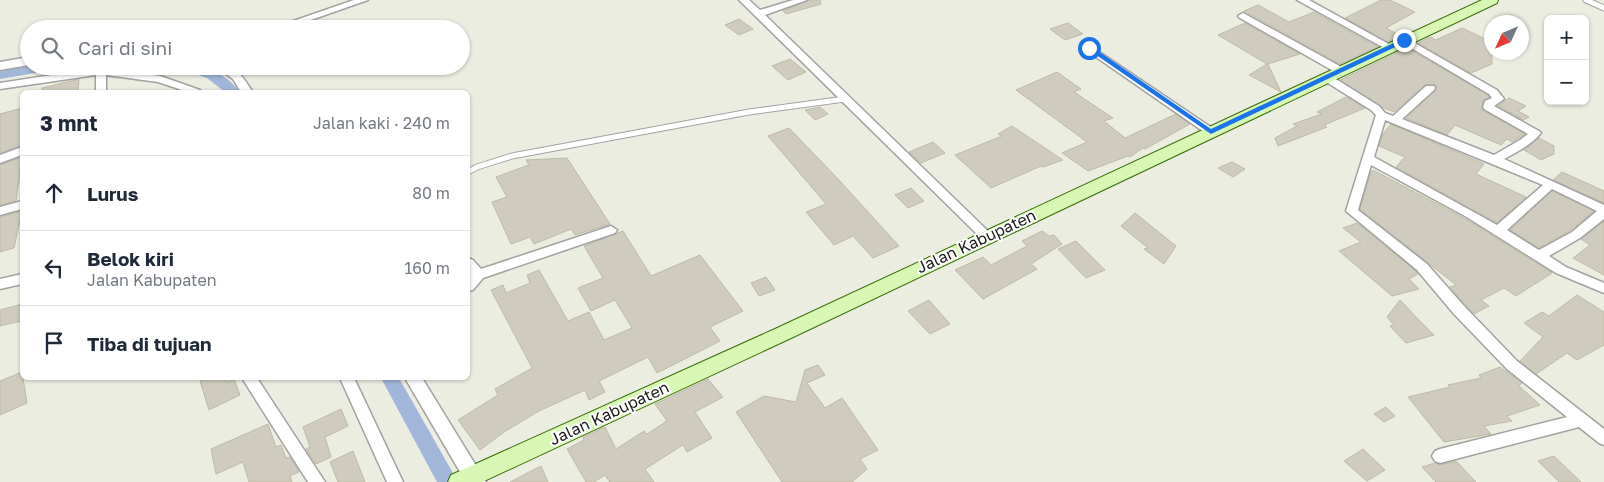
<!DOCTYPE html>
<html lang="id">
<head>
<meta charset="utf-8">
<style>
	:root { --surface:#fff; --page:#f6f6f7; --text:#1f2937; --muted:#747a83; --line:#e0e1e3 }
	body { margin:0; font-family:"Golos Text",sans-serif; background:var(--page); color:var(--text) }
	.controls { position:absolute; right:15px; top:15px; display:grid; overflow:hidden; border-radius:8px; box-shadow:0 1px 4px #0004 }
	.controls button { width:45px; height:45px; display:grid; place-items:center; padding:0; border:0; border-bottom:1px solid var(--line); background:var(--surface); color:var(--text); font:25px sans-serif }
	.compass { position:absolute; left:1484px; top:15px; width:45px; height:45px; border-radius:50%; background:var(--surface); box-shadow:0 1px 4px #0004; rotate:226deg }
	.stop { position:absolute; width:15px; height:15px; margin:-11px; border:4px solid #1a73e8; border-radius:50%; background:#fff }
	.stop.end { background:#1a73e8; border-color:#fff; box-shadow:0 1px 5px #0008 }
	.list { margin:0; padding:0; list-style:none }
	h2 { display:flex; justify-content:space-between; align-items:center; height:65px; margin:0; padding:0 20px; font-size:21px }
	h2 small { font-size:16px; font-weight:400; color:var(--muted) }
	.list li { display:grid; grid-template-columns:32px 1fr auto; gap:15px; align-items:center; box-sizing:border-box; height:75px; padding:0 20px; border-top:1px solid var(--line) }
	.list b { display:block; font-size:19px; white-space:nowrap }
	.list p { margin:0; font-size:16px; white-space:nowrap; color:var(--muted) }
	.list em { font-size:16px; font-style:normal; color:var(--muted) }
	.icon { flex:none; width:28px; height:28px; fill:none; stroke:currentColor; stroke-width:2; stroke-linecap:round; stroke-linejoin:round }
	.map { position:relative; flex:none; width:1604px; height:482px; overflow:hidden }
	.search { position:absolute; background:var(--surface); box-shadow:0 1px 4px #0004; left:20px; top:20px; width:450px; height:55px; display:flex; align-items:center; gap:12px; box-sizing:border-box; padding:0 18px; border-radius:28px; color:var(--muted); font-size:19px }
	.panel { position:absolute; background:var(--surface); box-shadow:0 1px 4px #0004; left:20px; top:90px; width:450px; height:290px; border-radius:8px }
	.map>svg:first-child { display:block }
</style>
</head>
<body>
<div class="map">
<svg width="1604" height="482" viewBox="0 0 1604 482">
	<rect width="100%" height="100%" fill="#ecede1"/>
	<g fill="none" stroke-linecap="round" stroke-linejoin="round">
		<g fill="#a2b6d9" fill-rule="evenodd">
			<polygon points="29,66 59,66 53,70 0,79 0,71"/>
			<path d="M 181,66 C 204,66 225,72 240,92 L 225,92 L 207,78 L 182,69 Z"/>
			<polygon points="381,378 399,378 458,482 437,482"/>
		</g>
	</g>
	<g fill="#cfccbf" stroke="#bebaa4">
		<polygon points="809,0 820,0 821,4 786,14 783,11"/>
		<polygon points="1381,0 1390,0 1415,12 1386,28 1401,36 1388,42 1345,18"/>
		<polygon points="1258,5 1289,22 1314,12 1378,47 1340,64 1244,11"/>
		<polygon points="739,19 753,29 739,35 725,25"/>
		<polygon points="1068,23 1083,34 1065,40 1050,29"/>
		<polygon points="1245,23 1300,54 1268,64 1281,92 1249,75 1267,64 1218,35"/>
		<polygon points="1462,28 1492,42 1492,64 1471,73 1418,43 1430,37 1436,40"/>
		<polygon points="1407,48 1488,95 1489,97 1483,100 1482,110 1525,134 1512,142 1507,139 1501,145 1455,125 1447,135 1406,118 1435,91 1437,87 1434,84 1425,85 1394,112 1382,107 1340,80"/>
		<polygon points="790,59 806,72 788,80 772,66"/>
		<polygon points="1057,72 1081,89 1074,92 1113,118 1104,121 1125,138 1176,114 1190,124 1145,149 1143,148 1130,157 1128,156 1088,171 1062,153 1087,142 1016,90"/>
		<polygon points="79,79 78,92 43,92 42,88"/>
		<polygon points="1346,97 1365,108 1324,125 1327,127 1278,146 1275,138 1297,126 1293,124 1322,114 1317,112"/>
		<polygon points="1509,98 1526,106 1518,111 1529,117 1523,120 1498,106"/>
		<polygon points="820,107 828,114 815,120 805,110"/>
		<polygon points="22,108 22,145 0,153 0,114"/>
		<polygon points="1391,124 1484,164 1476,174 1526,197 1497,223 1396,167 1405,157 1379,146 1383,134"/>
		<polygon points="1012,126 1063,160 1043,167 1041,166 991,188 955,155 1002,136 998,134"/>
		<polygon points="789,128 839,180 899,246 873,258 853,236 834,245 806,212 826,204 768,136"/>
		<polygon points="1539,138 1554,146 1554,154 1541,160 1524,150"/>
		<polygon points="933,142 945,153 921,163 909,152"/>
		<polygon points="22,157 16,201 0,205 0,165"/>
		<polygon points="567,158 610,224 575,235 571,229 534,244 530,237 511,244 492,202 507,197 496,177 529,165 526,160"/>
		<polygon points="1232,162 1245,169 1233,177 1218,168"/>
		<polygon points="1373,170 1464,218 1552,273 1516,296 1504,288 1481,300 1489,306 1474,314 1450,287 1456,285 1360,209 1371,172"/>
		<polygon points="1562,172 1604,191 1604,203 1553,180"/>
		<polygon points="911,188 924,201 908,208 895,195"/>
		<polygon points="1552,191 1594,211 1571,230 1539,248 1510,230"/>
		<polygon points="22,211 14,248 0,252 0,217"/>
		<polygon points="1135,213 1176,246 1164,264 1144,249 1148,248 1121,226"/>
		<polygon points="1604,221 1604,275 1573,258 1590,245 1581,239"/>
		<polygon points="1357,223 1416,271 1418,274 1409,279 1419,289 1392,296 1339,251 1361,242 1343,228"/>
		<polygon points="623,231 651,276 700,255 743,311 710,327 720,341 657,373 648,357 599,381 605,392 589,400 585,390 539,411 504,432 480,450 458,420 498,395 495,389 532,368 491,290 503,285 506,293 530,283 527,275 539,270 568,321 589,312 604,340 632,328 615,300 591,311 578,288 603,278 584,246"/>
		<polygon points="1042,231 1049,236 1054,235 1062,244 1031,264 1037,269 983,299 955,270 983,257 991,265 1027,246 1022,241"/>
		<polygon points="1076,241 1105,270 1086,278 1058,249"/>
		<polygon points="766,277 775,290 759,296 751,283"/>
		<polygon points="1577,295 1604,312 1604,345 1577,360 1567,353 1536,374 1520,361 1543,337 1524,323 1542,312 1549,316"/>
		<polygon points="929,300 950,324 930,334 908,311"/>
		<polygon points="1400,300 1418,319 1434,335 1406,343 1390,326 1394,325 1387,317"/>
		<polygon points="22,304 21,321 0,326 0,310"/>
		<polygon points="818,365 825,375 807,383 825,408 842,398 878,450 860,459 867,469 852,482 782,482 736,412 764,396 796,402 805,370"/>
		<polygon points="1500,367 1522,383 1519,386 1540,405 1507,416 1512,421 1484,426 1491,434 1444,442 1408,397 1450,387 1448,385 1481,378 1479,375"/>
		<polygon points="22,372 27,403 0,415 0,381"/>
		<polygon points="208,378 225,378 227,382 234,379 240,395 209,410 200,381"/>
		<polygon points="708,379 723,397 695,412 712,438 687,452 683,445 645,469 654,482 610,482 605,475 594,482 586,482 567,449 584,440 583,437 605,427 616,449 644,431 647,434 667,421 655,404"/>
		<polygon points="1386,407 1395,416 1384,422 1374,414"/>
		<polygon points="341,409 348,426 325,437 331,457 316,464 306,449 310,447 303,427"/>
		<polygon points="268,424 276,447 281,445 286,458 290,457 299,472 290,476 292,482 249,482 243,462 216,474 211,449"/>
		<polygon points="1363,449 1385,470 1367,481 1344,461"/>
		<polygon points="353,451 365,482 338,482 330,462"/>
		<polygon points="1554,456 1581,482 1559,482 1538,461"/>
		<polygon points="1456,461 1476,482 1436,482 1422,467 1435,463 1440,465"/>
		<polygon points="541,466 548,482 510,482"/>
	</g>
	<g fill="none" stroke-linecap="round" stroke-linejoin="round">
		<defs>
			<g id="service">
				<polyline points="1586,0 1604,8"/>
				<polyline points="468,172 477,167 512,156 749,112 845,99"/>
			</g>
			<g id="minor">
				<polygon points="354,0 368,0 285,29 270,29"/>
				<polygon points="739,0 749,0 760,10 793,0 807,0 765,15 990,233 992,236 990,239 982,239"/>
				<polygon points="1297,0 1309,0 1394,47 1392,49 1386,49"/>
				<polygon points="1243,13 1345,69 1346,71 1345,73 1337,73 1240,18 1238,16"/>
				<path d="M 1404,37 L 1497,90 L 1504,99 L 1494,106 L 1539,131 L 1541,133 C 1531,145 1517,152 1504,159 L 1604,205 L 1604,219 L 1580,238 L 1549,256 L 1566,267 L 1604,283 L 1604,293 L 1556,273 L 1465,216 L 1371,165 L 1358,210 L 1427,264 L 1464,306 L 1517,361 L 1604,429 L 1604,445 L 1599,443 L 1579,427 L 1440,463 L 1435,461 L 1432,456 L 1435,451 L 1440,449 L 1567,417 L 1507,369 L 1454,314 L 1417,270 L 1346,211 L 1376,115 L 1371,110 L 1323,80 L 1323,76 L 1331,76 L 1379,106 L 1385,113 L 1393,116 L 1426,86 L 1434,86 L 1435,88 L 1434,90 L 1402,119 L 1494,155 L 1520,140 L 1528,134 L 1484,109 L 1483,107 L 1485,101 L 1492,98 L 1489,94 L 1401,42 L 1401,38 ZM 1385,120 L 1543,185 L 1497,225 L 1374,157 ZM 1552,189 L 1597,211 L 1572,232 L 1539,250 L 1507,230 Z"/>
				<polygon points="1089,45 1215,130 1216,132 1215,134 1207,134 1086,50 1086,46"/>
				<polygon points="99,66 109,66 107,69 160,76 200,90 201,92 188,92 158,82 106,75 106,92 96,92 96,75 0,89 0,83 97,68"/>
				<polygon points="22,147 22,155 0,163 0,155"/>
				<polygon points="22,201 22,209 0,215 0,207"/>
				<polygon points="611,226 617,230 615,233 483,278 473,290 468,291 468,278 470,275 468,271 468,258 473,260 481,269"/>
				<polygon points="22,274 22,284 0,289 0,279"/>
				<polygon points="242,378 257,378 325,482 308,482"/>
				<polygon points="340,378 354,378 403,482 387,482"/>
			</g>
			<g id="tertiary">
				<polygon points="29,57 29,65 0,70 0,62"/>
				<path d="M 215,66 C 238,66 241,75 253,92 L 241,92 L 233,79 Z"/>
				<polygon points="405,378 422,378 486,482 466,482"/>
			</g>
			<polygon id="secondary" points="1482,0 1498,0 1497,3 789,339 482,482 448,482 451,475 775,329"/>
		</defs>
		<use href="#service" stroke="#a2a2a2" stroke-width="7"/>
		<use href="#minor" stroke="#a2a2a2" stroke-width="3"/>
		<use href="#tertiary" stroke="#a2a2a2" stroke-width="3"/>
		<use href="#secondary" stroke="#396d08" stroke-width="2"/>
		<use href="#service" stroke="#fff" stroke-width="5"/>
		<use href="#minor" fill="#fff" fill-rule="evenodd"/>
		<use href="#tertiary" fill="#fff" fill-rule="evenodd"/>
		<use href="#secondary" fill="#d8f7b5" fill-rule="evenodd"/>
	</g>
	<polygon fill="#1a73e8" points="1404,38 1407,40 1406,42 1211,134 1086,48 1091,46 1211,129"/>
	<g text-anchor="middle" stroke-width="4" stroke-linejoin="round" paint-order="stroke">
		<g font-size="16" fill="#1b1b1b" stroke="#fff">
			<text transform="translate(976 241) rotate(-25)" y="6">Jalan Kabupaten</text>
			<text transform="translate(609 413) rotate(-25)" y="6">Jalan Kabupaten</text>
		</g>
	</g>
</svg>
<div class="controls">
<button>+</button>
<button>−</button>
</div>
<svg class="compass" viewBox="-18 -18 36 36"><path d="M0-13l5 13h-10z" fill="#e53935"/><path d="M0 13l5-13h-10z" fill="#747a83"/></svg>
<div class="stop" style="left:1089px;top:48px"></div>
<div class="stop end" style="left:1404px;top:40px"></div>
<div class="search"><svg class="icon" aria-label="search" viewBox="0 0 24 24"><circle cx="10" cy="10" r="6"/><path d="M15 15l6 6"/></svg>Cari di sini</div>
<section class="panel">
<h2>3 mnt<small>Jalan kaki · 240 m</small></h2>
<ul class="list">
<li><svg class="icon" aria-label="ahead" viewBox="0 0 24 24"><path d="M12 20V5M6 11l6-6 6 6"/></svg><div><b>Lurus</b></div><em>80 m</em></li>
<li><svg class="icon" aria-label="left" viewBox="0 0 24 24"><path d="M17 20v-9H6M10 6l-5 5 5 5"/></svg><div><b>Belok kiri</b><p>Jalan Kabupaten</p></div><em>160 m</em></li>
<li><svg class="icon" aria-label="arrive" viewBox="0 0 24 24"><path d="M6 21V4h12l-3 4 3 4H6"/></svg><div><b>Tiba di tujuan</b></div></li>
</ul>
</section>
</div>
</body>
</html>
